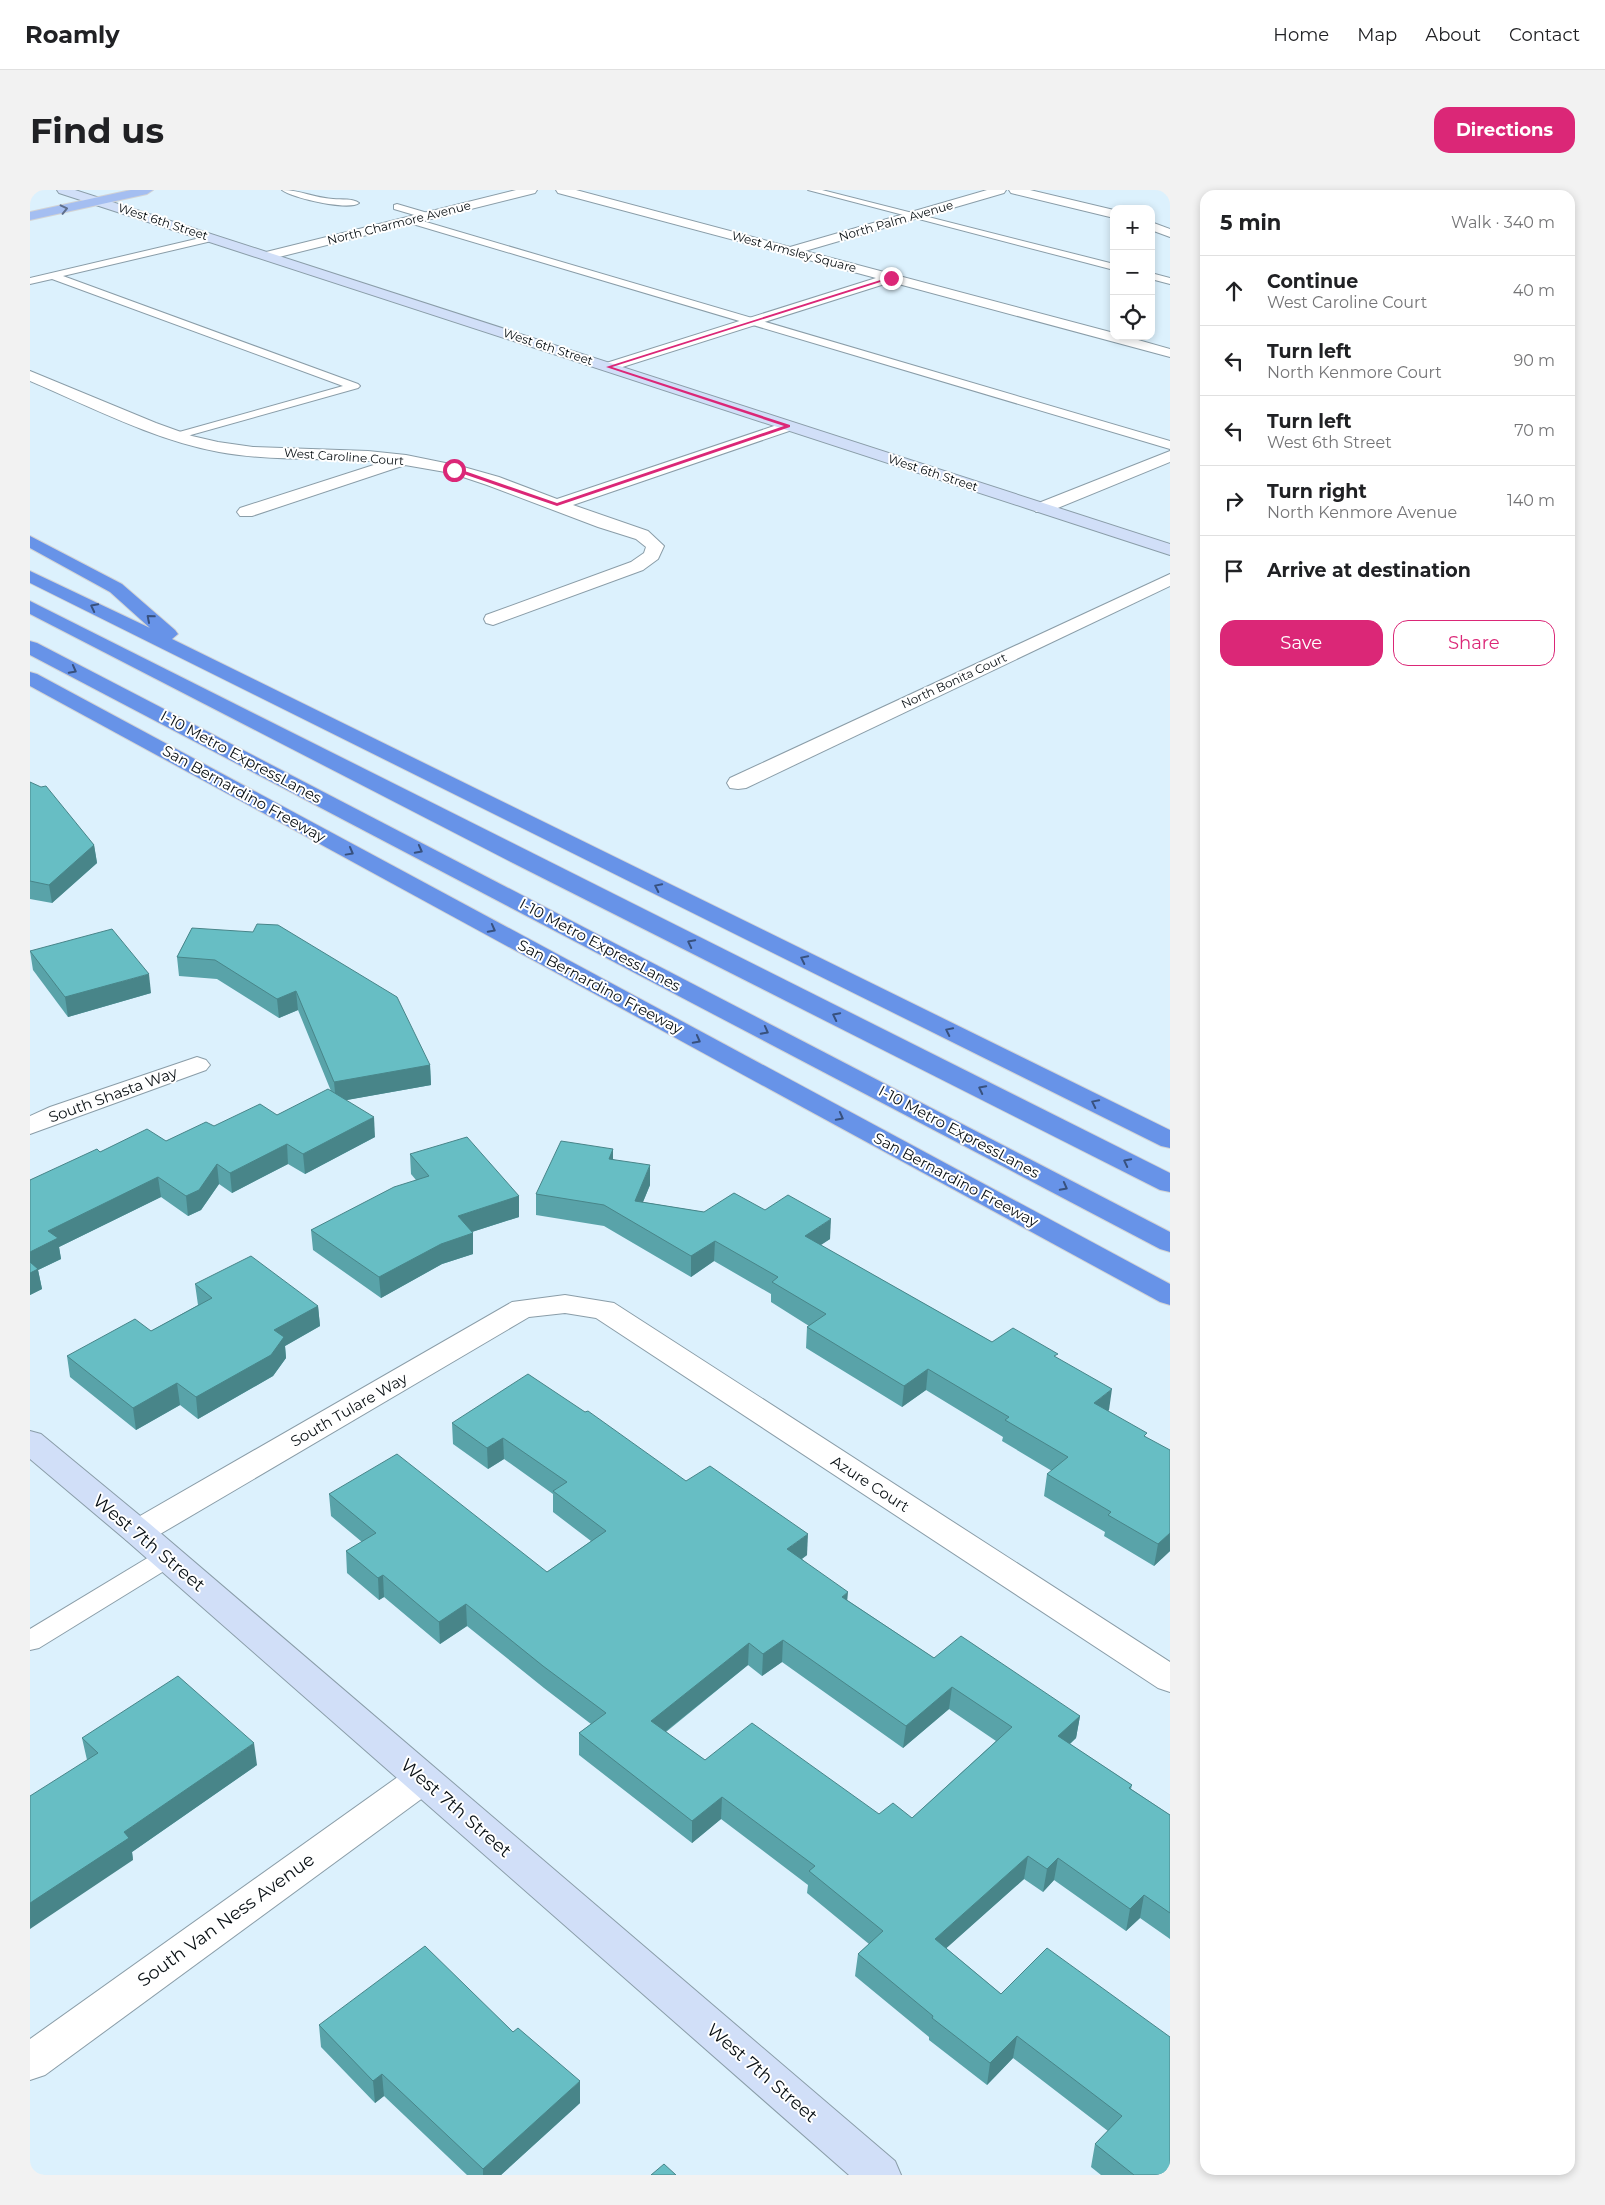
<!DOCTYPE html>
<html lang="en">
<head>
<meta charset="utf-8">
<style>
	:root { --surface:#fff; --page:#f2f2f2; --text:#202124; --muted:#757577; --line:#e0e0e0; --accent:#db2777 }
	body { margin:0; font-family:Montserrat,sans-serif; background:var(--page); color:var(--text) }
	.controls { position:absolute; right:15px; top:15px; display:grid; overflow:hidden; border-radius:10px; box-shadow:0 2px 8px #0003 }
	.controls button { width:45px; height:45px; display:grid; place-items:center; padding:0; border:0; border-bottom:1px solid var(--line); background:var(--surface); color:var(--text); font:25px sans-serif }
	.stop { position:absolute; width:15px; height:15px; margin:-11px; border:4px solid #db2777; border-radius:50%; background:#fff }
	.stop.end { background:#db2777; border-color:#fff; box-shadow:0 1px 5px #0008 }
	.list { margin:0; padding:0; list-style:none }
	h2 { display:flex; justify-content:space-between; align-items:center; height:65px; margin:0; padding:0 20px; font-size:21px }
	h2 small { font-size:16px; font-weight:400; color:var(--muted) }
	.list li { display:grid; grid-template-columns:32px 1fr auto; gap:15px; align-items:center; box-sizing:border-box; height:70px; padding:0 20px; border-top:1px solid var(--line) }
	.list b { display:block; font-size:19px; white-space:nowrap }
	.list p { margin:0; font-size:16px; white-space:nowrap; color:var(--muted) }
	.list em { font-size:16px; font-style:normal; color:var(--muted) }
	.actions { display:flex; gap:10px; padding:15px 20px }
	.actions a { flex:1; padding:11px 0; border:1px solid var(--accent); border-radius:15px; text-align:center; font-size:18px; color:var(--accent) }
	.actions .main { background:var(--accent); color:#fff }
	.icon { flex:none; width:28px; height:28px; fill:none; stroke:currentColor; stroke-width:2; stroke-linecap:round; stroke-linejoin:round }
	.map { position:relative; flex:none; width:1140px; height:1985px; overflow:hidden; border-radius:15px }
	header { display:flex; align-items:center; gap:30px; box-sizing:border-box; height:70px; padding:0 25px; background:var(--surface); border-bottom:1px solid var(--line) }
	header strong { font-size:24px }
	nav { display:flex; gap:28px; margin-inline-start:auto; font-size:18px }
	.intro { display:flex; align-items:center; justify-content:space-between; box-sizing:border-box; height:120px; padding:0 30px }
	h1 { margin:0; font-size:35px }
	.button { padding:12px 22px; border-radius:15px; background:var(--accent); color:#fff; font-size:18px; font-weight:700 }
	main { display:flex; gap:30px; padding:0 30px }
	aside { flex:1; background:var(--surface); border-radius:15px; box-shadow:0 2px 8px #0003 }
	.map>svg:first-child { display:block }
</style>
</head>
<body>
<header>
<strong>Roamly</strong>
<nav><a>Home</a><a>Map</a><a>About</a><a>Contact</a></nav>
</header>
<div class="intro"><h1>Find us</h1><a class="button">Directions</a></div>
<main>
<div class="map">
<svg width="1140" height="1985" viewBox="0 0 1140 1985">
	<rect width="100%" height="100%" fill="#dcf1fd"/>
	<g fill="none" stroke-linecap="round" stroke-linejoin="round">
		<defs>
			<g id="lane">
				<path d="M 252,0 C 270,0 285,8 303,9 C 311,10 323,8 329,13 C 319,21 262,8 252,0 Z"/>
				<polygon points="778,0 792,0 1084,74 1084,80"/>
				<polygon points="367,14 401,24 403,26 398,29 364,19 364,15"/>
				<polygon points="379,27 1140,251 1140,259 376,32 374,30"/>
				<polygon points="183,45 188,48 186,50 33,86 328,194 330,196 328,198 150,248 142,248 140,246 142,244 313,196 22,89 0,94 0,88"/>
				<polygon points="1121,83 1140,88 1140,94 1121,89"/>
				<polygon points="138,1358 147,1361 150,1367 147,1373 9,1458 0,1460 0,1439 129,1361"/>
			</g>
			<g id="street">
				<polygon points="486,0 507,0 505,3 237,70 230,66 232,63"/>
				<polygon points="526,0 546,0 760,57 957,0 976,0 974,3 775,61 1084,143 1084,146 1094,146 1140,159 1140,167 861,92 583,180 573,180 571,177 573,174 846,88 528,3"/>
				<polygon points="979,0 1000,0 1084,20 1084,28 981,3"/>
				<polygon points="1121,32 1140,39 1140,47 1121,40"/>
				<path d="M 0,181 L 126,233 L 162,246 L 188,252 L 223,257 L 338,261 L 376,265 L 430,276 L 469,287 L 527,309 L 753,233 L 765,233 L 767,236 L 765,239 L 543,315 L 618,341 L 634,356 L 628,369 L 613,380 L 463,435 L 456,433 L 454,429 L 456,425 L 601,372 L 614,363 L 616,357 L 606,349 L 568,337 L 457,295 L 421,283 L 375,275 L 222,326 L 210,326 L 207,322 L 210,318 L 353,272 C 299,267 243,272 189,262 C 124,250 61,217 0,191 Z"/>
				<polygon points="1140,261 1140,272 1018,322 1006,322 1003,318 1006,314"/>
				<polygon points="1140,384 1140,396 716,598 708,599 700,598 697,593 700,588"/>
				<polygon points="167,867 176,870 180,875 176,880 0,944 0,926 20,917"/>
				<polygon points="535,1105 584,1113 1140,1472 1140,1502 1128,1498 566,1128 535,1123 499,1127 120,1350 108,1354 96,1350 92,1342 96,1334 482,1112"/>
				<polygon points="392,1575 405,1579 410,1589 405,1599 15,1885 0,1890 0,1849 379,1579"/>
			</g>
			<g id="secondary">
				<polygon points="27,0 45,0 1140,354 1140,365 29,3"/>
				<polygon points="0,1241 11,1244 120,1334 865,1971 871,1985 819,1985 96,1350 0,1269"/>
			</g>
			<polygon id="primary" points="101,0 123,0 117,4 0,30 0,22"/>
			<g id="highway">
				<polygon points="0,346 92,394 145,440 148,444 142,449 1140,940 1140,958 1131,956 0,393 0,381 120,438 80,402 0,358"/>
				<polygon points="0,411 1140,983 1140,1002 1130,1000 483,673 0,424"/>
				<polygon points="0,451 7,453 1140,1042 1140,1062 1130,1059 0,465"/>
				<polygon points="0,482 7,484 1140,1094 1140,1115 1130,1112 0,496"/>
			</g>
		</defs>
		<use href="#lane" stroke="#8a9da8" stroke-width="2"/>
		<use href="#street" stroke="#8a9da8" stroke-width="2"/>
		<use href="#secondary" stroke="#8a9da8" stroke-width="2"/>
		<use href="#primary" stroke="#d3d4d5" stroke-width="2"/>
		<use href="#highway" stroke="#d3d4d5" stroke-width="2"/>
		<use href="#lane" fill="#fff" fill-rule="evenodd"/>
		<use href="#street" fill="#fff" fill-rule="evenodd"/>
		<use href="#secondary" fill="#d1dff8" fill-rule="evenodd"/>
		<use href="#primary" fill="#a4bef1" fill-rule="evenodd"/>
		<use href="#highway" fill="#6793e8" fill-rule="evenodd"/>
	</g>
	<g fill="#59a3a9" fill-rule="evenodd">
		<polygon points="0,592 64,655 67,673 22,713 0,709"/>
		<polygon points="162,738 400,875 401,895 316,910 345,947 275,984 258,974 202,1003 189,994 171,1020 158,1026 131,1007 29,1057 31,1069 8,1080 12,1099 0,1105 0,990 70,962 136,951 184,936 247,925 301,901 268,820 249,828 187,789 149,786 147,767"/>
		<polygon points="0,761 121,803 38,827 3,780"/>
		<polygon points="583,959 583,969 620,995 613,1012 674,1022 735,1020 800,1049 790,1055 962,1152 1027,1168 1079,1220 1078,1221 1116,1247 1140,1361 1124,1376 1074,1346 1075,1342 1014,1306 1017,1284 1022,1281 972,1251 973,1247 896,1200 872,1217 776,1158 777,1137 779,1136 741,1112 741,1104 684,1071 661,1087 574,1036 506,1025 506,1004"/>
		<polygon points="380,964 489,1006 489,1027 442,1042 443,1043 443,1064 412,1074 351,1108 283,1060 281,1040 386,990 381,984"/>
		<polygon points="165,1094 288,1116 290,1136 255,1156 256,1168 243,1186 168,1229 150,1215 106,1240 40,1187 37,1166 121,1141 168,1115"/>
		<path d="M 422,1233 L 656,1291 L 777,1365 L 772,1369 L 817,1410 L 904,1468 L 1050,1526 L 1046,1548 L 1040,1554 L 1102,1595 L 1101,1599 L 1140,1625 L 1140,1749 L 1110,1728 L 1096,1741 L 1024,1690 L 1013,1702 L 994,1689 L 916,1758 L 971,1804 L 1017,1758 L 1140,1985 L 1071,1985 L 1061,1977 L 1065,1954 L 1078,1941 L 983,1868 L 957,1895 L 899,1850 L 899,1847 L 825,1786 L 828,1764 L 839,1754 L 777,1703 L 778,1695 L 691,1629 L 662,1653 L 549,1565 L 549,1543 L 561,1534 L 514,1498 L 437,1436 L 410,1454 L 354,1407 L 349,1410 L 317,1383 L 316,1361 L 332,1352 L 301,1326 L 299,1304 L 517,1382 L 561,1351 L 523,1322 L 523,1304 L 474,1269 L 458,1279 L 423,1254 ZM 752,1472 L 873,1558 L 919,1519 L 966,1551 L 882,1628 L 849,1624 L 675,1570 L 636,1542 L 718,1475 L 732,1486 Z"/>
		<polygon points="52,1548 227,1575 102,1662 103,1670 57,1570"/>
		<polygon points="289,1835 483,1842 550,1913 471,1985 437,1985 354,1906 345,1913 291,1857"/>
	</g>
	<g fill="#488589">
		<polygon points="64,655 67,673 22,713 19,695"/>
		<polygon points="119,784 121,803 38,827 35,807"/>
		<polygon points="266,801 268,820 249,828 247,809"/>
		<polygon points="400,875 401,895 306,912 304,892"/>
		<polygon points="344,927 345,947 275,984 273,964"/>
		<polygon points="257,954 258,974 202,1003 200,983"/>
		<polygon points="583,959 583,979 579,969"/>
		<polygon points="187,974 189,994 171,1020 158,1026 156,1006"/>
		<polygon points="620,975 620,995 605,1031 605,1011"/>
		<polygon points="128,987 131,1007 29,1057 31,1069 8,1080 12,1099 0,1105 0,1062 18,1041"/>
		<polygon points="489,1006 489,1027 429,1046 428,1026"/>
		<polygon points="801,1029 800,1049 773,1067 775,1046"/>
		<polygon points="443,1043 443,1064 412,1074 351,1108 349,1087 411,1054"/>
		<polygon points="685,1051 684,1071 661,1087 661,1066"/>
		<polygon points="288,1116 290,1136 255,1156 256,1168 243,1186 168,1229 166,1207 244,1140"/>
		<polygon points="898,1179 896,1200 872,1217 874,1196"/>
		<polygon points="147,1193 150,1215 106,1240 103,1218"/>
		<polygon points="1082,1199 1079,1220 1061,1235 1064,1213"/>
		<polygon points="473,1248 474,1269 458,1279 457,1258"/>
		<polygon points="1140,1343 1140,1361 1124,1376 1128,1354"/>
		<polygon points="778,1344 777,1365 756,1380 757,1359"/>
		<polygon points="353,1385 354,1407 349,1410 348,1388"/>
		<polygon points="818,1402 816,1424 812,1407"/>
		<polygon points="436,1414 437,1436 410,1454 409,1432"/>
		<polygon points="753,1450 752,1472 732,1486 733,1464"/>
		<polygon points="719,1453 718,1475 621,1553 621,1531"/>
		<polygon points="922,1497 919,1519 873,1558 876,1536"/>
		<polygon points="1050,1526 1046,1548 1024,1568 1028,1546"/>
		<polygon points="224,1553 227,1575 102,1662 103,1670 0,1739 0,1713 94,1642"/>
		<polygon points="692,1607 691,1629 662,1653 662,1631"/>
		<polygon points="998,1666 994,1689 902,1771 905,1749"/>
		<polygon points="1028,1668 1024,1690 1013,1702 1017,1679"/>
		<polygon points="1114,1705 1110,1728 1096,1741 1100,1719"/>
		<polygon points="987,1846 983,1868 957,1895 960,1873"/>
		<polygon points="352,1884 354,1906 345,1913 343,1891"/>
		<polygon points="550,1891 550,1913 471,1985 453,1985 453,1979"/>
	</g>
	<g fill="#67bec4" stroke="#488589" fill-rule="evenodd">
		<polygon points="0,592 11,597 16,596 64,655 19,695 0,691"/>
		<polygon points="227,734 248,735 367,807 400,875 304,892 266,801 247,809 185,770 147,767 162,738 223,742"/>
		<polygon points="82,739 119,784 35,807 0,761"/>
		<polygon points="298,899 344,927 273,964 257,954 200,983 187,974 169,1000 156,1006 128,987 18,1041 28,1048 0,1062 0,990 67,959 70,962 117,939 136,951 176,932 184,936 230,914 247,925"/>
		<polygon points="437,947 489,1006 428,1026 443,1043 411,1054 349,1087 281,1040 364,997 399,986 380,964"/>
		<polygon points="531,951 583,959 579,969 620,975 605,1011 674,1022 704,1003 735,1020 758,1005 801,1029 775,1046 962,1152 983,1138 1028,1164 1024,1166 1082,1199 1064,1213 1117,1243 1114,1246 1140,1260 1140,1343 1128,1354 1078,1325 1081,1322 1017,1284 1038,1267 975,1230 979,1227 898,1179 874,1196 777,1137 796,1124 742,1092 748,1087 685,1051 661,1066 574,1015 506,1004"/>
		<polygon points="221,1066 288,1116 244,1140 254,1147 241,1165 166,1207 147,1193 103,1218 37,1166 105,1129 121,1141 182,1108 165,1094"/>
		<polygon points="0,1072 8,1079 0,1083"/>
		<path d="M 498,1184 L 555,1222 L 558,1221 L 656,1291 L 680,1276 L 778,1344 L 757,1359 L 818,1402 L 812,1407 L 904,1468 L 931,1446 L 1050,1526 L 1028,1546 L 1102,1595 L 1099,1598 L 1140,1625 L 1140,1723 L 1114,1705 L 1100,1719 L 1028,1668 L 1017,1679 L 998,1666 L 905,1749 L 971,1804 L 1017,1758 L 1140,1847 L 1140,1985 L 1104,1985 L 1065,1954 L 1092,1926 L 987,1846 L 960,1873 L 902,1828 L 903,1826 L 828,1764 L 853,1741 L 779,1681 L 785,1676 L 692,1607 L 662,1631 L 549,1543 L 576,1523 L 513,1476 L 436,1414 L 409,1432 L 353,1385 L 348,1388 L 316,1361 L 346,1343 L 299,1304 L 367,1264 L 517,1382 L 576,1341 L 523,1301 L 537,1292 L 473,1248 L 457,1258 L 422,1233 ZM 753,1450 L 876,1536 L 922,1497 L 982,1537 L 882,1628 L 863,1613 L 849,1624 L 722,1533 L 675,1570 L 621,1531 L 719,1453 L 733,1464 Z"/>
		<polygon points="148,1486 224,1553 94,1642 99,1648 0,1713 0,1606 68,1563 52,1548"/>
		<polygon points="395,1756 483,1842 488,1838 550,1891 453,1979 352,1884 343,1891 289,1835"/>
		<polygon points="634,1974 646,1985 621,1985"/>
	</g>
	<defs><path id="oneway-chevron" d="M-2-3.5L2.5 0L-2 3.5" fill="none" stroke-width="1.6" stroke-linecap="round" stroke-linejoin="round" transform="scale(1.25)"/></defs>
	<use stroke="#5e6f8d" href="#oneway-chevron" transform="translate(34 19) rotate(-13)"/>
	<g stroke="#38517e">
		<use href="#oneway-chevron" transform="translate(64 417) rotate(-153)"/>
		<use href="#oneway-chevron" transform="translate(120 428) rotate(-139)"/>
		<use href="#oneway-chevron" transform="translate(43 480) rotate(28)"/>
		<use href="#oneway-chevron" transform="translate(389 660) rotate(28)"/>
		<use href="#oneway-chevron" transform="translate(320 662) rotate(29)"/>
		<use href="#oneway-chevron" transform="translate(628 697) rotate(-154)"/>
		<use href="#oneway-chevron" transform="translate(462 739) rotate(28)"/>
		<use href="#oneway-chevron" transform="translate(661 753) rotate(-153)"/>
		<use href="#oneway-chevron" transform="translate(774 769) rotate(-154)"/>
		<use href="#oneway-chevron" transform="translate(806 826) rotate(-153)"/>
		<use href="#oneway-chevron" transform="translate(735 841) rotate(28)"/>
		<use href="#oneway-chevron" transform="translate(919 841) rotate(-154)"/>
		<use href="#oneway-chevron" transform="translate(667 850) rotate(28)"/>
		<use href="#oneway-chevron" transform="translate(952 899) rotate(-153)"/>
		<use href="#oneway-chevron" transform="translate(1065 913) rotate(-154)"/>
		<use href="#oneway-chevron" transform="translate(810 927) rotate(28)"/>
		<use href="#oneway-chevron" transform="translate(1097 972) rotate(-153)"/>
		<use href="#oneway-chevron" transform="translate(1034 997) rotate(28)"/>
	</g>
	<polygon fill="#db2777" points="860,87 863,88 582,177 760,235 760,237 527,316 422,280 426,278 527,313 754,236 576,177"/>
	<g text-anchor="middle" stroke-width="4" stroke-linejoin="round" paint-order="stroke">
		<g font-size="12" fill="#080f13" stroke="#fff">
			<text transform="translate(866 31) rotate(-16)" y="4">North Palm Avenue</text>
			<text transform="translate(133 32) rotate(18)" y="4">West 6th Street</text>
			<text transform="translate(369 33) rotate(-14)" y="4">North Charmore Avenue</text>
			<text transform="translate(764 62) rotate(15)" y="4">West Armsley Square</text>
			<text transform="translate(518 157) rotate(18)" y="4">West 6th Street</text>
			<text transform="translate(314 267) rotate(4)" y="4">West Caroline Court</text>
			<text transform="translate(903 283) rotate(18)" y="4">West 6th Street</text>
			<text transform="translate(924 491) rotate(-25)" y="4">North Bonita Court</text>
		</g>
		<g font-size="15" fill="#080f13" stroke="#fff">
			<text transform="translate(211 567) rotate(28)" y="5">I-10 Metro ExpressLanes</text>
			<text transform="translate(214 604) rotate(29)" y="5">San Bernardino Freeway</text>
			<text transform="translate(570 755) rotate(28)" y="5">I-10 Metro ExpressLanes</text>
			<text transform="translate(570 797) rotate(28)" y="5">San Bernardino Freeway</text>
			<text transform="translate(83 905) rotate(-20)" y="5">South Shasta Way</text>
			<text transform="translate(929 942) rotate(28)" y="5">I-10 Metro ExpressLanes</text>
			<text transform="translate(926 990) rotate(28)" y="5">San Bernardino Freeway</text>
			<text transform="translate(319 1220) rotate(-30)" y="5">South Tulare Way</text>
			<text transform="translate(840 1294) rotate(33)" y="5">Azure Court</text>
		</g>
		<g font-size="18" fill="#080f13" stroke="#fff">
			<text transform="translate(119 1353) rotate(40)" y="6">West 7th Street</text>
			<text transform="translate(426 1618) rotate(41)" y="6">West 7th Street</text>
			<text transform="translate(196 1730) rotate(-36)" y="6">South Van Ness Avenue</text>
			<text transform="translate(732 1883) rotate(41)" y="6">West 7th Street</text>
		</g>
	</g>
</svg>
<div class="controls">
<button>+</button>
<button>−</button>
<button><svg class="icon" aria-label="locate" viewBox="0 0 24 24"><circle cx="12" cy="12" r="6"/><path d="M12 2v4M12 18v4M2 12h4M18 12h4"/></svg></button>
</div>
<div class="stop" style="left:424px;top:280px"></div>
<div class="stop end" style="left:861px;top:88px"></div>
</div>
<aside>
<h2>5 min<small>Walk · 340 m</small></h2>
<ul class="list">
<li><svg class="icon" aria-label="ahead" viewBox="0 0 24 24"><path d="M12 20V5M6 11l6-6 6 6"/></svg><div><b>Continue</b><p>West Caroline Court</p></div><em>40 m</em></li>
<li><svg class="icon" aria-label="left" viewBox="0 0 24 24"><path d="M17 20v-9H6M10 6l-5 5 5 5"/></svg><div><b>Turn left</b><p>North Kenmore Court</p></div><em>90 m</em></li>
<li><svg class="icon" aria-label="left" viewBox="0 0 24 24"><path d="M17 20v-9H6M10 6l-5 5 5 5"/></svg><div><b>Turn left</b><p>West 6th Street</p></div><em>70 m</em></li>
<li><svg class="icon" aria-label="right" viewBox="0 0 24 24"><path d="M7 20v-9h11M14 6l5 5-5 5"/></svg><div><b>Turn right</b><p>North Kenmore Avenue</p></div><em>140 m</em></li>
<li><svg class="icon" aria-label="arrive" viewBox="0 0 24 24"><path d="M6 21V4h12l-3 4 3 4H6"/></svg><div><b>Arrive at destination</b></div></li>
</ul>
<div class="actions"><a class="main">Save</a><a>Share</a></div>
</aside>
</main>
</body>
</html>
